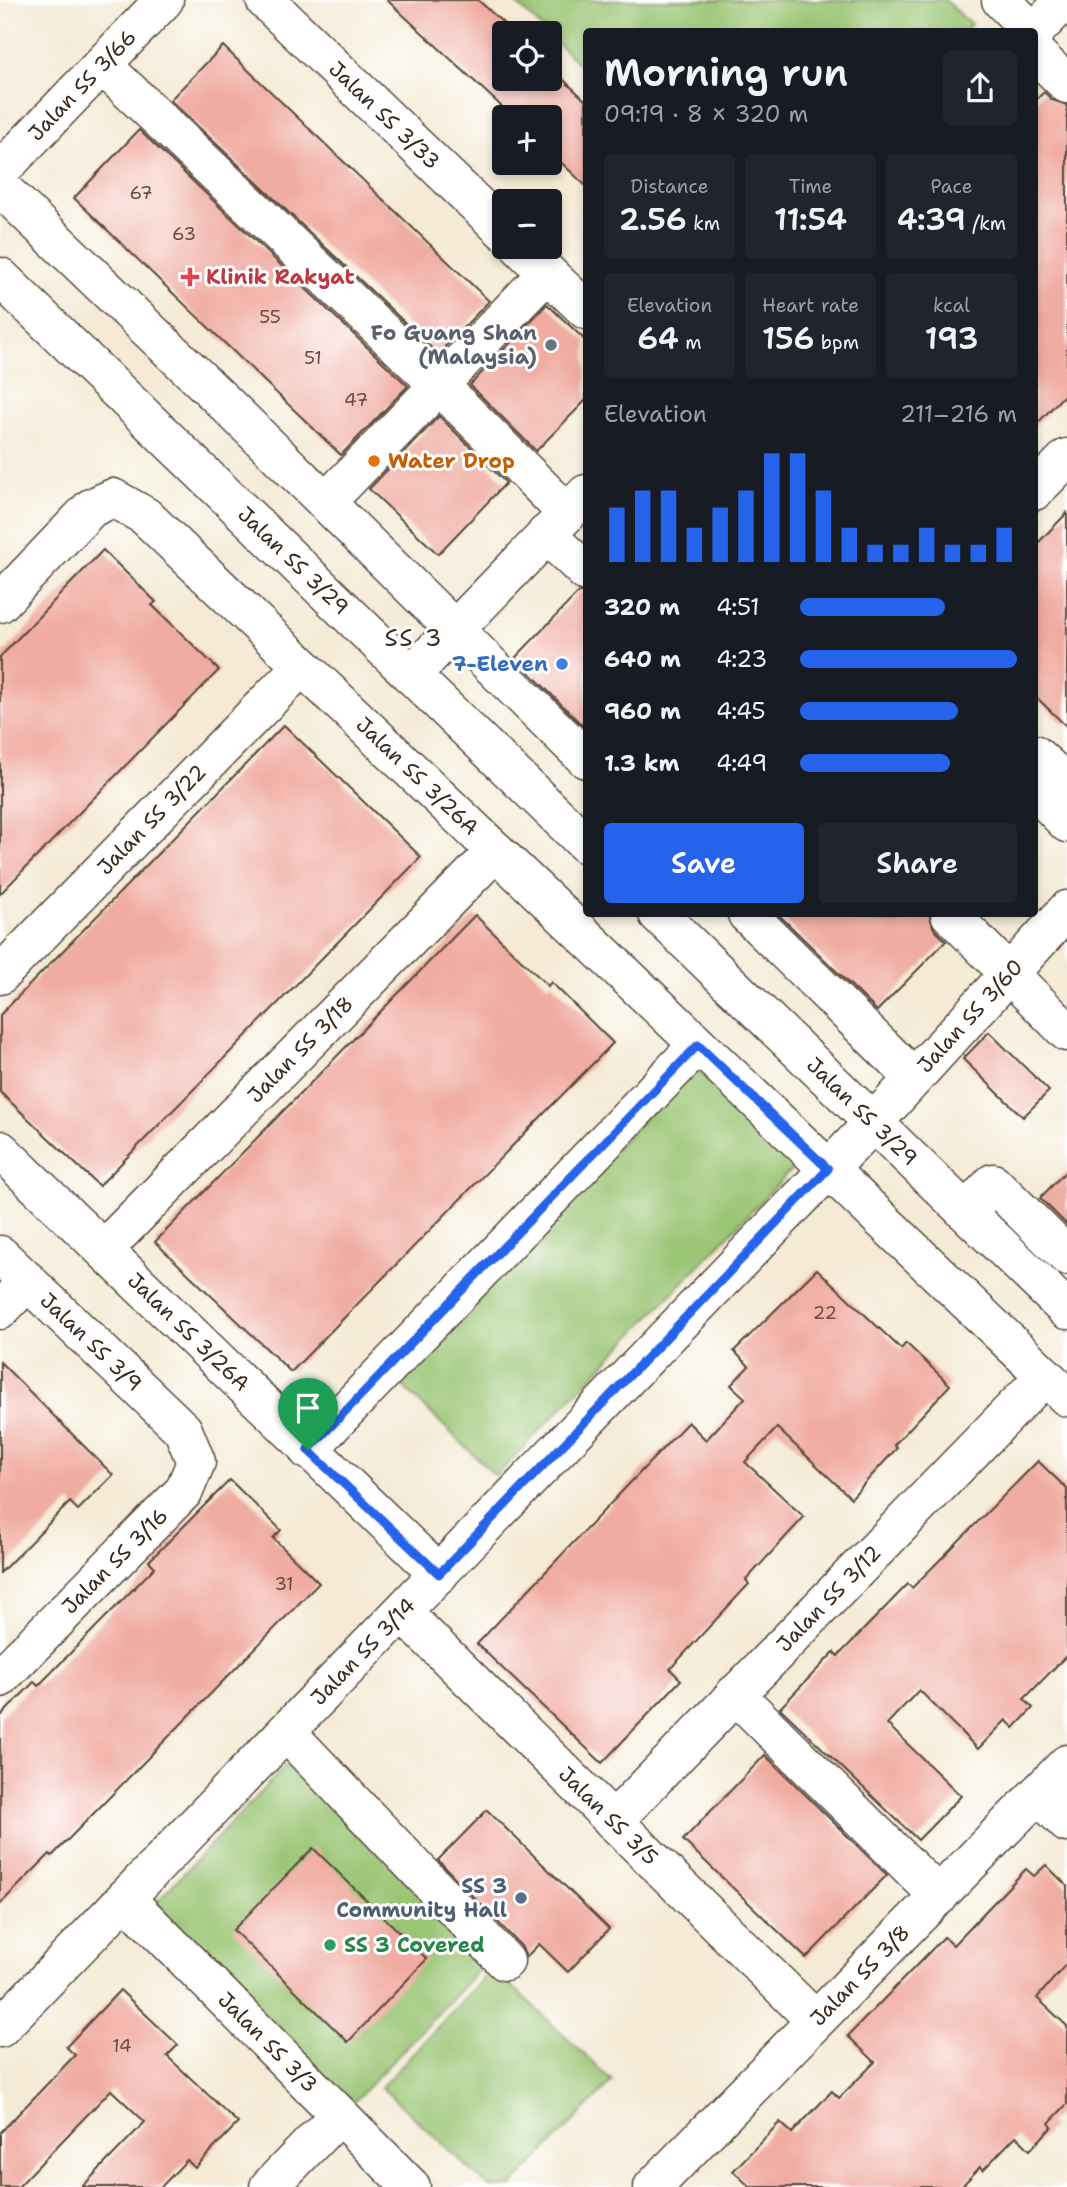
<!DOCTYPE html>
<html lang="en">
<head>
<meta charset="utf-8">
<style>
	:root { --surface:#171b24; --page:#20242c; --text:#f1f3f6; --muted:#9ea1a6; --accent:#2563eb }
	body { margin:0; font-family:"Shantell Sans",sans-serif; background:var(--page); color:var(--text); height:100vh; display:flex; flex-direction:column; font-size:26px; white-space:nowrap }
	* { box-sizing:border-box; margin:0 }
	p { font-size:23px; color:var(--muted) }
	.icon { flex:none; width:38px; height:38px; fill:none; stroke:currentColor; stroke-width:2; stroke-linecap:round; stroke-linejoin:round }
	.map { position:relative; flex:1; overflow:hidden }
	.sheet { position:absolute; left:583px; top:28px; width:455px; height:889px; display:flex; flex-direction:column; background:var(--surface); border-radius:7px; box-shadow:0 4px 10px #0003 }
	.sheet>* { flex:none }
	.tools { position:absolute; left:492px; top:21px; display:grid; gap:14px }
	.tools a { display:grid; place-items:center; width:70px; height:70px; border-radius:7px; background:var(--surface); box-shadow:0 4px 10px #0003; font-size:35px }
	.pin { position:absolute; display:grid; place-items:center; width:60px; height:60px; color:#fff; margin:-72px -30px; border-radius:50% 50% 50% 0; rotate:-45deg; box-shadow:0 0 7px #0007 }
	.pin .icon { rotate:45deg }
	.round { display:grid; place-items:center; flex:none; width:74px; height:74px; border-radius:7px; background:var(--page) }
	.headline { display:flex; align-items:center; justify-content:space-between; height:119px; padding:0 21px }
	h1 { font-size:38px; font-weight:600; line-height:52px }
	.stats { display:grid; grid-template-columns:repeat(3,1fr); gap:10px; height:119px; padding:7px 21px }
	.stats div { display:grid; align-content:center; border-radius:7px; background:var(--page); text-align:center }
	.stats b { font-size:30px; font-weight:600 }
	.stats small { font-size:19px; font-weight:400 }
	.stats p { font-size:19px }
	.chart { height:196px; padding:14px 21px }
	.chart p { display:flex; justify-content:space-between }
	.chart svg { width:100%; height:126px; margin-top:7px; stroke:var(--accent); stroke-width:6 }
	.button { display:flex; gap:14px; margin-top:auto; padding:14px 21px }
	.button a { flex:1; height:80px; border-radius:7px; background:var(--accent); color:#fff; font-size:28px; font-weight:600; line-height:80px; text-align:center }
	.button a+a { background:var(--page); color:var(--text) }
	ul { padding:0 21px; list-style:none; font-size:23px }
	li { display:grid; grid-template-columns:112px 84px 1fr; align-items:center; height:52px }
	li i { height:18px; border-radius:9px; background:var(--accent) }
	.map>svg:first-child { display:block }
	.green { fill:#9ac573; stroke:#6a7848; stroke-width:2 }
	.building { fill:#f0aca1 }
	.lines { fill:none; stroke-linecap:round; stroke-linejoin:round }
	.minor-casing { stroke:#574739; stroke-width:41 }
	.minor { stroke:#fff; stroke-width:38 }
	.route-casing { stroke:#fff; stroke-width:14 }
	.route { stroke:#2563eb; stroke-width:9 }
	.health-dot { fill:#e0444e; stroke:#fff; stroke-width:2.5 }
	.worship-dot { fill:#6b7280; stroke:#fff; stroke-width:2.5 }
	.food-dot { fill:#e8710a; stroke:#fff; stroke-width:2.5 }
	.shop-dot { fill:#3f7fe0; stroke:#fff; stroke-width:2.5 }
	.service-dot { fill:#5c6f8a; stroke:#fff; stroke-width:2.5 }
	.leisure-dot { fill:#2e9e5b; stroke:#fff; stroke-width:2.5 }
	.labels { text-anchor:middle; stroke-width:6; stroke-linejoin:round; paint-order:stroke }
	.number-label { font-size:18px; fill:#684a3f }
	.street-label { font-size:21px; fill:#3b2a1e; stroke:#fff }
	.health-label { font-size:21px; font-weight:bold; fill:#be3a42; stroke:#fff; text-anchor:start }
	.worship-label { font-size:21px; font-weight:bold; fill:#5b616d; stroke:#fff; text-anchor:end }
	.food-label { font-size:21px; font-weight:bold; fill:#c56008; stroke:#fff; text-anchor:start }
	.shop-label { font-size:21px; font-weight:bold; fill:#366cbe; stroke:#fff; text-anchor:end }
	.service-label { font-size:21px; font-weight:bold; fill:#4e5e75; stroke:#fff; text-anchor:end }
	.leisure-label { font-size:21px; font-weight:bold; fill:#27864d; stroke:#fff; text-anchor:start }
	.quarter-label { font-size:24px; letter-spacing:2px; fill:#3b2a1e; stroke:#fff }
</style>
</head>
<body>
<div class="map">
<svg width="1067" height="2187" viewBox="0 0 1067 2187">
	<rect width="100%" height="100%" fill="#fff"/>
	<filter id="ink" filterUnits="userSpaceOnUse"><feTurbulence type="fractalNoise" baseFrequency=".0143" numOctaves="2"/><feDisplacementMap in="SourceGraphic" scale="14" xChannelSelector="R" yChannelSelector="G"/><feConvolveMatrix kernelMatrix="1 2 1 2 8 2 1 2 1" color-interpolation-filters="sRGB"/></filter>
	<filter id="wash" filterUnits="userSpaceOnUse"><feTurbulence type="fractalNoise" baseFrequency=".00686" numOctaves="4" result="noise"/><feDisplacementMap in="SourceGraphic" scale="28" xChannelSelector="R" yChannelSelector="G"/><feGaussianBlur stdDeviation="1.57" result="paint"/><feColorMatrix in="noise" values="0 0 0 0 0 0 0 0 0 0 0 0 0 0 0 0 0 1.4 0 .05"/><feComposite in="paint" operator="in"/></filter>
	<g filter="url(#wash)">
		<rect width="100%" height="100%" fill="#f4ead5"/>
		<!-- green -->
		<g class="green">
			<path d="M 513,0 L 945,0 L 971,24 L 964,32 L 586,32 L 586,71 Z"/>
			<path d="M 694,1067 L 796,1165 L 496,1476 L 394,1378 Z"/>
			<path d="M 290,1761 L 493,1955 L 348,2108 L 145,1914 Z"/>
			<path d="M 493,1968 L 612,2081 L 511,2187 L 489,2187 L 381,2087 Z"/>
		</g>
		<g id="blocks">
			<!-- building -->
			<g class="building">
				<path d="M 387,0 L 478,0 L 514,33 L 504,33 L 504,79 L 550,79 L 550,67 L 569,85 L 586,101 L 586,186 L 550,152 L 550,117 L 513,117 Z"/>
				<path d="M 223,46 L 489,301 L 438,354 L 170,100 Z"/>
				<path d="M 1044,92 L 1052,100 L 1067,105 L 1067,392 L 1034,427 L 1034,102 Z"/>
				<path d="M 139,130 L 408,386 L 341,455 L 74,198 Z"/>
				<path d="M 547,304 L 586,341 L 586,400 L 536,451 L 470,385 Z"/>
				<path d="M 439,416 L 506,483 L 438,554 L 369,489 Z"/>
				<path d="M 1067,513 L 1067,727 L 1034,695 L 1034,547 Z"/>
				<path d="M 103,550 L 156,602 L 152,605 L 219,670 L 0,894 L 0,657 Z"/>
				<path d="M 579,592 L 586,593 L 586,729 L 515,658 Z"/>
				<path d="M 284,725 L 421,857 L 99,1186 L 0,1092 L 0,1015 Z"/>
				<path d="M 778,914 L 929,914 L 934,929 L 946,941 L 877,1011 Z"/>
				<path d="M 475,915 L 548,986 L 551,982 L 613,1043 L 291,1372 L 155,1242 Z"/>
				<path d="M 989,1032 L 1049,1091 L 1023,1117 L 963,1059 Z"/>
				<path d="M 1067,1170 L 1067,1225 L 1040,1198 Z"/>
				<path d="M 817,1269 L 901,1349 L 906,1343 L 950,1385 L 894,1445 L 897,1448 L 851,1498 L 777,1428 L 745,1462 L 804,1517 L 746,1580 L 749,1584 L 670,1669 L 681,1680 L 602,1763 L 477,1644 L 688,1422 L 706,1440 L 745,1398 L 731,1385 L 749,1366 L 734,1351 Z"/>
				<path d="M 0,1362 L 113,1475 L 78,1510 L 70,1502 L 0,1573 Z"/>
				<path d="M 1038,1461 L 1067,1489 L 1067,1655 L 1024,1699 L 1033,1708 L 1014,1728 L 1006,1720 L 978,1749 L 919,1690 L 887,1724 L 961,1796 L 918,1840 L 780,1708 L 834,1652 L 838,1656 L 908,1584 L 912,1588 Z"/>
				<path d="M 230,1480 L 281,1530 L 273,1538 L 319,1583 L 52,1856 L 50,1854 L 0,1904 L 0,1717 L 34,1682 L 38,1686 L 155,1567 L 149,1561 Z"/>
				<path d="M 765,1755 L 887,1875 L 806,1958 L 683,1840 Z"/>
				<path d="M 487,1810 L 609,1929 L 568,1972 L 539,1944 L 526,1957 L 521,1946 L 438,1860 Z"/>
				<path d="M 313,1848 L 427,1959 L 348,2042 L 233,1930 Z"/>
				<path d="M 1046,1865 L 1067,1886 L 1067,1963 L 1037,1998 L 1067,2026 L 1067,2104 L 1049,2123 L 1052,2127 L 1030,2150 L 1016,2136 L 983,2170 L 980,2167 L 961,2187 L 750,2187 L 733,2171 L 780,2122 L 792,2133 L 832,2091 L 839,2098 L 875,2062 L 848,2036 L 944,1937 L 953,1945 L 1026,1869 L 1034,1876 Z"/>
				<path d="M 120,1990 L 178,2045 L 167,2056 L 238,2123 L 195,2168 L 187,2160 L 161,2187 L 82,2187 L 145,2122 L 111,2090 L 18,2187 L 0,2187 L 0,2133 L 75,2055 L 66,2047 Z"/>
			</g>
		</g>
	</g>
	<g filter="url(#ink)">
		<use href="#blocks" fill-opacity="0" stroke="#574739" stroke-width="2"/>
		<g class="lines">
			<defs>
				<g id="minor">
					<path id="s1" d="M 265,0 L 504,231"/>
					<path d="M 1001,0 L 1033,32"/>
					<path d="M 1034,32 L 1065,0"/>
					<path d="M 1034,52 L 1067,84"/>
					<path d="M 102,65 L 439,385 L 567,513"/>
					<path id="s2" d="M 0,171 L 164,0"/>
					<path d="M 0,187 L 229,407 L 586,759"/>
					<path d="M 520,247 L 586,310"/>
					<path id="s3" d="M 0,277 L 586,844"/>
					<path d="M 1034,491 L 1067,458"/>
					<path d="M 326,502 L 547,273"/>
					<path d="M 546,534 L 586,572"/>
					<path id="s4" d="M 0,603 L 91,508 L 113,498 L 145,516 L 1067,1397"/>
					<path d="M 411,675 L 586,494"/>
					<path d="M 1034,754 L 1067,784"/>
					<path d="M 1034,789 L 1067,823"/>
					<path id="s5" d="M 658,914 L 1067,1310"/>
					<path d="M 747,914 L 914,1078"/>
					<path d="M 950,914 L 1067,1032"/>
					<path id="s6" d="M 0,975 L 302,666"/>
					<path id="s7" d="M 0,1150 L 439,1574"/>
					<path d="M 966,1212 L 993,1183 L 1067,1256"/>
					<path id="s8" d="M 104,1249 L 496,851"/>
					<path id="s9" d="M 0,1255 L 183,1430 L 196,1462 L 184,1491 L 0,1678"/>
					<path d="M 0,1310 L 28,1281"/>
					<path d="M 308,1450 L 698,1045"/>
					<path id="s10" d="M 402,1612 L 815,2020"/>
					<path d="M 735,1694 L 939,1896"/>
					<path d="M 286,1732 L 505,1961"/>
					<path d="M 1038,1794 L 1067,1823"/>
					<path id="s11" d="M 613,1821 L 1045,1376"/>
					<path id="s12" d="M 125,1898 L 411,2187"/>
					<path id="s13" d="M 0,2028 L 874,1122 L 1067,910"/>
					<path d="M 269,2187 L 339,2115"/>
					<path id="s14" d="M 653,2187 L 1067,1764"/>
				</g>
			</defs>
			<!-- minor casing -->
			<use href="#minor" class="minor-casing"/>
			<!-- minor -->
			<use href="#minor" class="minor"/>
		</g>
	</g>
	<g class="lines" filter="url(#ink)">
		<defs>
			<path id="route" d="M 698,1045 L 828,1169 L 439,1574 L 308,1450 Z"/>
		</defs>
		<!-- route casing -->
		<use href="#route" class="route-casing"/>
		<!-- route -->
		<use href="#route" class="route"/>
	</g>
	<!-- markers -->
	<path class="health-dot" d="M186.5 266.5h7v7h7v7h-7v7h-7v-7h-7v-7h7z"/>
	<circle class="worship-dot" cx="551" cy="345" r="7"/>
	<circle class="food-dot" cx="374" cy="461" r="7"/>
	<circle class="shop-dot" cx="562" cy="664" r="7"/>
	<circle class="service-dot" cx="521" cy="1898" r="7"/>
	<circle class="leisure-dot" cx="330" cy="1945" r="7"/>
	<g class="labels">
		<!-- number labels -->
		<g class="number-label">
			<text x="141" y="199">67</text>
			<text x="184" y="240">63</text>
			<text x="270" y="323">55</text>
			<text x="313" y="364">51</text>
			<text x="356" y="406">47</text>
			<text x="825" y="1319">22</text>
			<text x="284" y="1590">31</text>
			<text x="122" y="2052">14</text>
		</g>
		<!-- street labels -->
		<g class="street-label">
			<text dy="7" stroke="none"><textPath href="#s2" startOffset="119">Jalan SS 3/66</textPath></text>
			<text dy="7" stroke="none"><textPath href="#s1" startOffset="166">Jalan SS 3/33</textPath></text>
			<text dy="7" stroke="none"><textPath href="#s3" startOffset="408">Jalan SS 3/29</textPath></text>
			<text dy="7" stroke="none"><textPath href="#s4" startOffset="569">Jalan SS 3/26A</textPath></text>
			<text dy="7" stroke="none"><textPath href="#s6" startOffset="217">Jalan SS 3/22</textPath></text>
			<text dy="7" stroke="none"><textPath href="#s13" startOffset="1402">Jalan SS 3/60</textPath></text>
			<text dy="7" stroke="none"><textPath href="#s8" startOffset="280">Jalan SS 3/18</textPath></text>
			<text dy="7" stroke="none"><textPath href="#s5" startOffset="284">Jalan SS 3/29</textPath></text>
			<text dy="7" stroke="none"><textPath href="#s7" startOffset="262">Jalan SS 3/26A</textPath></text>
			<text dy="7" stroke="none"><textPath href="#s9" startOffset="126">Jalan SS 3/9</textPath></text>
			<text transform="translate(115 1561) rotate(-45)" y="7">Jalan SS 3/16</text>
			<text dy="7" stroke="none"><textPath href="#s11" startOffset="310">Jalan SS 3/12</textPath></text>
			<text dy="7" stroke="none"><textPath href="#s13" startOffset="523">Jalan SS 3/14</textPath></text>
			<text dy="7" stroke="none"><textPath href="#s10" startOffset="290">Jalan SS 3/5</textPath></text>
			<text dy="7" stroke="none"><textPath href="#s14" startOffset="296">Jalan SS 3/8</textPath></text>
			<text dy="7" stroke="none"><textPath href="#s12" startOffset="203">Jalan SS 3/3</textPath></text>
		</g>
		<!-- health labels -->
		<g class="health-label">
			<text x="206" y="284">Klinik Rakyat</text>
		</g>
		<!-- worship labels -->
		<g class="worship-label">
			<text x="537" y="340">Fo Guang Shan<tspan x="537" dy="24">(Malaysia)</tspan></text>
		</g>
		<!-- food labels -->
		<g class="food-label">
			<text x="388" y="468">Water Drop</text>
		</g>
		<!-- shop labels -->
		<g class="shop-label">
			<text x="548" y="671">7-Eleven</text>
		</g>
		<!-- service labels -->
		<g class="service-label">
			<text x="507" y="1893">SS 3<tspan x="507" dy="24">Community Hall</tspan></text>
		</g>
		<!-- leisure labels -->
		<g class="leisure-label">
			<text x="344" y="1952">SS 3 Covered</text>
		</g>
		<!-- quarter labels -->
		<g class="quarter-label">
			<text x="414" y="646">SS 3</text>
		</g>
	</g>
</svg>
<div class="tools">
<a><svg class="icon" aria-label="locate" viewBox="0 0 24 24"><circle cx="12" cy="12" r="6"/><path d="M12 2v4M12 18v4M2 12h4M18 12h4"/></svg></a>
<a>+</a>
<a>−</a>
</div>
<div class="pin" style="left:308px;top:1450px;background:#1e9e55"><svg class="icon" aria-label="arrive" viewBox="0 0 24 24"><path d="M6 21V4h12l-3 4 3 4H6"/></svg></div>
<section class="sheet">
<div class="headline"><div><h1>Morning run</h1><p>09:19 · 8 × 320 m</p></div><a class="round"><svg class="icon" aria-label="share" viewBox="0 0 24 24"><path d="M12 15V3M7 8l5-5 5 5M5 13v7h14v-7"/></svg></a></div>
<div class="stats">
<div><p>Distance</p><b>2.56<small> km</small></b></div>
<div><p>Time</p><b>11:54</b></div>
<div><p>Pace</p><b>4:39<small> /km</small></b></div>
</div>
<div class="stats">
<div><p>Elevation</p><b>64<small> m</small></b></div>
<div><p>Heart rate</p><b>156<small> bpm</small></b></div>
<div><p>kcal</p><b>193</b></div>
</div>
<div class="chart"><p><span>Elevation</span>211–216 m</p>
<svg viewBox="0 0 160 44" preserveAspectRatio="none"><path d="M5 44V25M15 44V19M25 44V19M35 44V32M45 44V25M55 44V19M65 44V6M75 44V6M85 44V19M95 44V32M105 44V38M115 44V38M125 44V32M135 44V38M145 44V38M155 44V32"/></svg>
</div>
<ul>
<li><b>320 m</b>4:51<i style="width:67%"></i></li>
<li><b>640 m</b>4:23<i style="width:100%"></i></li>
<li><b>960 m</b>4:45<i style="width:73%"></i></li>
<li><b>1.3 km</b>4:49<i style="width:69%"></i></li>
</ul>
<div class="button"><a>Save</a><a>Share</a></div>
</section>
</div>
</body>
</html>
